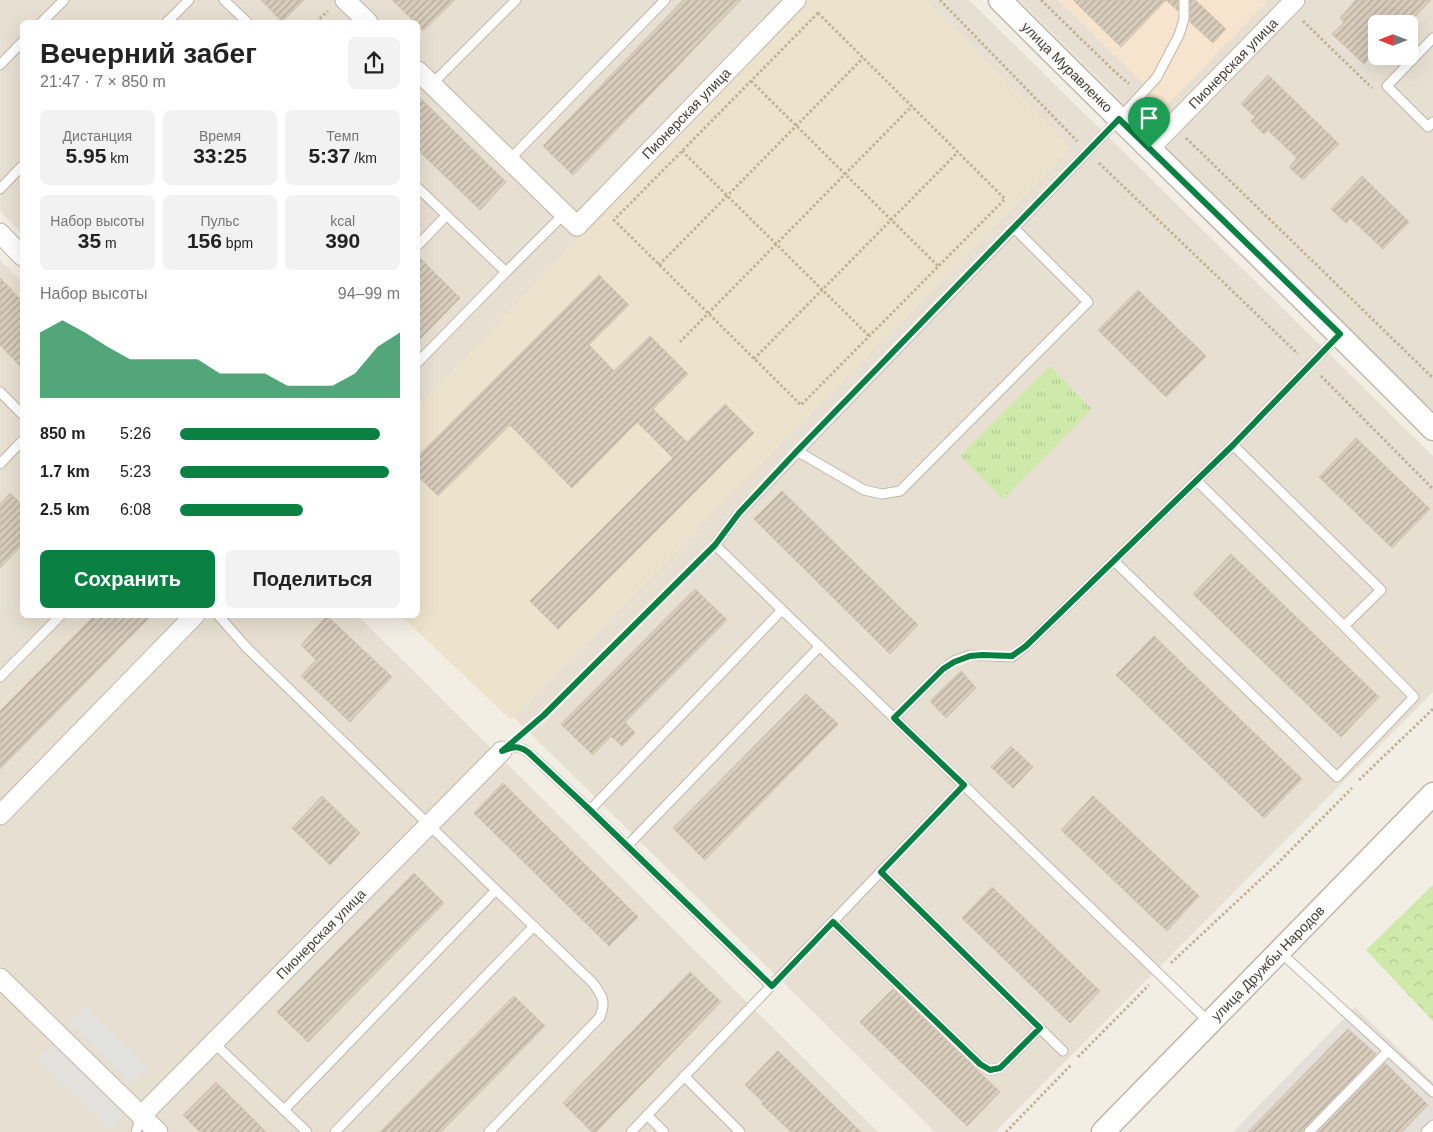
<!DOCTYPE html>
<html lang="ru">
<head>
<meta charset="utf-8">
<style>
	:root { --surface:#fff; --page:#f2f2f2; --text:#222; --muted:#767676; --accent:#0b8043 }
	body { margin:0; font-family:Arial,sans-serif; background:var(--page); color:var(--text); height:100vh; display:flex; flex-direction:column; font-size:19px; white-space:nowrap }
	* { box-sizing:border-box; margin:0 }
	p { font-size:16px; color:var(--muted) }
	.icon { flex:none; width:28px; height:28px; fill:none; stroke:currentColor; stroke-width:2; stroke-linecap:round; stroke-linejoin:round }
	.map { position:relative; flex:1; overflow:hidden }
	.details { position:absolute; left:20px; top:20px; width:400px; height:598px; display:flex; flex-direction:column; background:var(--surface); border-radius:8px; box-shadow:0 5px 20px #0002 }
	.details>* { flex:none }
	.needle { width:32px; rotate:270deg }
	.buttons { position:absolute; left:1368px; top:15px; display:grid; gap:10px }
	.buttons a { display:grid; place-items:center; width:50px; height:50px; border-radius:8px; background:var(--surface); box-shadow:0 5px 20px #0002; font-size:25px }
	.pin { position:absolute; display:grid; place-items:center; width:42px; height:42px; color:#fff; margin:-51px -21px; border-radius:50% 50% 50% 0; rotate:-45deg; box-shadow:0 0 5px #0007 }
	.pin .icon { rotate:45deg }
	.round { display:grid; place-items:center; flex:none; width:52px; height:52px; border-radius:8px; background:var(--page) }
	.headline { display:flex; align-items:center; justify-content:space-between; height:85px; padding:0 20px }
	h1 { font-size:28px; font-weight:600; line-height:38px }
	.figures { display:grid; grid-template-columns:repeat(3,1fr); gap:8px; height:85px; padding:5px 20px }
	.figures div { display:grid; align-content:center; border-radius:8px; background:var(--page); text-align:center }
	.figures b { font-size:21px; font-weight:600 }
	.figures small { font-size:14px; font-weight:400 }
	.figures p { font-size:14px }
	.chart { height:140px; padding:10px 20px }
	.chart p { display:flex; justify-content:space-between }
	.chart svg { width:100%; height:90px; margin-top:5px; fill:var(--accent); opacity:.7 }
	.cta { display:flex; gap:10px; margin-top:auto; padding:10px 20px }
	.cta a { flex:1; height:58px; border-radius:8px; background:var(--accent); color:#fff; font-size:20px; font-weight:600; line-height:58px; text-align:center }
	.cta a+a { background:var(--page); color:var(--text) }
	ul { padding:0 20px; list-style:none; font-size:16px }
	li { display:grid; grid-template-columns:80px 60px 1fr; align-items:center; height:38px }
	li i { height:12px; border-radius:6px; background:var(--accent) }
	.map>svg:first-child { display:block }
	.residential { fill:#e7e0d2; fill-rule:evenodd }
	.commercial { fill:#f6e4ce }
	.industrial { fill:#e5dfd9 }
	.education { fill:#ede3cd }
	.grass { fill:url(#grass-tufts) }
	.forest { fill:url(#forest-crowns) }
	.parking { fill:#e3e1dd }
	.building { fill:url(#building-hatch); stroke:#d0c1ac }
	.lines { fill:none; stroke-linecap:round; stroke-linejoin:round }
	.service-casing { stroke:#bfb6a7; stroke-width:11 }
	.minor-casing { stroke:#bfb6a7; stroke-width:21 }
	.tertiary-casing { stroke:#bfb6a7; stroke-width:25 }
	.path { stroke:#c1b197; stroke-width:3; stroke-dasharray:2.5 2.5; stroke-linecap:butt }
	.service { stroke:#fff; stroke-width:9 }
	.minor { stroke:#fff; stroke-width:19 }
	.tertiary { stroke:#fff; stroke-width:22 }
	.route-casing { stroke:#fff; stroke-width:10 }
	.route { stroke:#0b8043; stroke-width:6 }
	.labels { text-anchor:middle; stroke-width:4; stroke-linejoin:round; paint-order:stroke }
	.street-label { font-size:14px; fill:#453e34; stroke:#fff }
</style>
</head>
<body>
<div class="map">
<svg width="1433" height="1132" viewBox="0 0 1433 1132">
	<defs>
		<pattern id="grass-tufts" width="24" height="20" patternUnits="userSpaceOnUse" patternTransform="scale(1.25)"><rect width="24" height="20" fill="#cfe9ab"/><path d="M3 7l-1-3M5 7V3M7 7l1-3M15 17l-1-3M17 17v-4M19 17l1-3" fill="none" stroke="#b3c994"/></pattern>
		<pattern id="forest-crowns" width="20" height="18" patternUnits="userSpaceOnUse" patternTransform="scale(1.25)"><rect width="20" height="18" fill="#cfe9ab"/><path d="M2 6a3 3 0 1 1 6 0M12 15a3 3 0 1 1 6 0" fill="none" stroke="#b3c994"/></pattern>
		<pattern id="building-hatch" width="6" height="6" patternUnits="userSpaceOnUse" patternTransform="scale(1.25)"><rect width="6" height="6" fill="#d8ccbc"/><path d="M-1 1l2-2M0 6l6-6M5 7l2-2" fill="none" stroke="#b1a79a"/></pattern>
	</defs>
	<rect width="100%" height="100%" fill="#f3eee4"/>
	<!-- residential -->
	<g class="residential">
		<path d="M 0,0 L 969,0 L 1433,456 L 1433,692 L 995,1132 L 935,1132 L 410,615 L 418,615 L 418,22 L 22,22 L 22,234 L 0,211 Z"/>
		<path d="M 1019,0 L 1433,0 L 1433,411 ZM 1376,24 L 1409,24 L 1409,56 L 1376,56 Z"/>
		<path d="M 0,260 L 22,282 L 22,615 L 357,615 L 878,1132 L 0,1132 Z"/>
	</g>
	<!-- commercial -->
	<path class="commercial" d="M 1058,0 L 1265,0 L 1267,2 L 1166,106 Z"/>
	<!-- industrial -->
	<path class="industrial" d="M 1355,1007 L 1433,1082 L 1433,1132 L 1233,1132 Z"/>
	<!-- education -->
	<path class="education" d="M 811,0 L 926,0 L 1071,148 L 511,720 L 400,615 L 418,615 L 418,407 L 601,215 Z"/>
	<!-- grass -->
	<path class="grass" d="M 1050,366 L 1092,409 L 1003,499 L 960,456 Z"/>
	<!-- forest -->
	<path class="forest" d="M 1433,885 L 1433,1021 L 1366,950 Z"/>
	<!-- parking -->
	<g class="parking">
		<path d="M 85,1006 L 147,1067 L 131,1083 L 69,1023 Z"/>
		<path d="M 53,1042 L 125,1113 L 110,1129 L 37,1059 Z"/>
	</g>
	<!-- building -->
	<g class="building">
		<path d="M 261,0 L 304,0 L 282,22 Z"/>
		<path d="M 392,0 L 455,0 L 423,31 L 418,25 L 418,22 L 415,22 Z"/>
		<path d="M 683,0 L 741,0 L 573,175 L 543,146 Z"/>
		<path d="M 1073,0 L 1178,0 L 1178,11 L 1166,0 L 1121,47 Z"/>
		<path d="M 1190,0 L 1195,0 L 1226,29 L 1213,43 L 1190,22 Z"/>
		<path d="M 1356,0 L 1431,0 L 1408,24 L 1376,24 L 1376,51 L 1364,64 L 1332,34 L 1344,22 L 1340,18 Z"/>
		<path d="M 1268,75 L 1339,144 L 1303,180 L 1289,167 L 1297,158 L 1268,130 L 1264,134 L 1251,121 L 1255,117 L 1241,104 Z"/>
		<path d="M 418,96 L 506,182 L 480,210 L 418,150 Z"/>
		<path d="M 1362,176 L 1409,222 L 1383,249 L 1350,218 L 1346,223 L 1331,209 Z"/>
		<path d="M 418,256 L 460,298 L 418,341 Z"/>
		<path d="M 599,275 L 629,305 L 589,345 L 614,371 L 650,336 L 688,374 L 653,409 L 687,442 L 725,404 L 754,433 L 558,629 L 530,601 L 673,458 L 637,422 L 572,488 L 510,425 L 438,496 L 418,476 L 418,456 Z"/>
		<path d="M 0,278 L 22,301 L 22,368 L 0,345 Z"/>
		<path d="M 1138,290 L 1206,356 L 1166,397 L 1098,330 Z"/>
		<path d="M 1356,438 L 1430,509 L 1392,548 L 1319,477 Z"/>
		<path d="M 782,491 L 918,625 L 890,654 L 754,519 Z"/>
		<path d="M 10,493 L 22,505 L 22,545 L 0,568 L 0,504 Z"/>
		<path d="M 1231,554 L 1379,697 L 1341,737 L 1193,594 Z"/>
		<path d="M 695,589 L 727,620 L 625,722 L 635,733 L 622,746 L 611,736 L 593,755 L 561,724 Z"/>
		<path d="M 95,615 L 152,615 L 0,769 L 0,711 Z"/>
		<path d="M 327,616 L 392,677 L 350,722 L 301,676 L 316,660 L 301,645 Z"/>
		<path d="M 1154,636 L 1302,779 L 1264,818 L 1116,675 Z"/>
		<path d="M 961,671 L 976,688 L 946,718 L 930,701 Z"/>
		<path d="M 806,694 L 838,724 L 705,860 L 673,828 Z"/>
		<path d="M 1011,746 L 1033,767 L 1013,788 L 991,767 Z"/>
		<path d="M 503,783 L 638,917 L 609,946 L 474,813 Z"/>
		<path d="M 322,796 L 360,833 L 330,865 L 292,828 Z"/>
		<path d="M 1093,796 L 1199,896 L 1167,931 L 1061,830 Z"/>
		<path d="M 414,873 L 444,903 L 308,1042 L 277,1012 Z"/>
		<path d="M 992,887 L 1100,991 L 1070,1023 L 962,918 Z"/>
		<path d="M 690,972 L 721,1002 L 596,1132 L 592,1132 L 563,1103 Z"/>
		<path d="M 893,989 L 1000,1092 L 967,1126 L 860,1022 Z"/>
		<path d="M 514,996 L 545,1026 L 441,1132 L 380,1132 Z"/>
		<path d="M 1348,1029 L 1376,1054 L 1305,1128 L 1303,1132 L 1248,1132 Z"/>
		<path d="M 778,1051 L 861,1132 L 791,1132 L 762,1104 L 763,1102 L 745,1085 Z"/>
		<path d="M 1385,1063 L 1428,1105 L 1402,1132 L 1318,1132 Z"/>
		<path d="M 216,1082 L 266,1132 L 200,1132 L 183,1115 Z"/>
	</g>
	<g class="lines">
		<defs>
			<g id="service">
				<path d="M 224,0 L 247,22"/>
				<path d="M 42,22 L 64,0"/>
				<path d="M 167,22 L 189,0"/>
				<path d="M 1433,38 L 1387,86 L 1428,127 L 1433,122"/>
				<path d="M 0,65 L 22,42"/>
				<path d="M 432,84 L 516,0"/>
				<path d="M 509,160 L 665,0"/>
				<path d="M 418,188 L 506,272 L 564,214"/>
				<path d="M 0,189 L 22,166"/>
				<path d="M 1014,228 L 739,513 L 715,545 L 1210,1023"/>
				<path d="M 418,245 L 446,216"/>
				<path d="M 418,362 L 506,272"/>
				<path d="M 0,392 L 22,414"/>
				<path d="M 1233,445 L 1381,590 L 1344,626"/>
				<path d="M 797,451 L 864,490 L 882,494 L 900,491 L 1088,302 L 1014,228 L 1119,119 L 1157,77 L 1179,35 L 1184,19 L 1184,0"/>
				<path d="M 0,464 L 22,441"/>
				<path d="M 1114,561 L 1337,777 L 1414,697 L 1344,626 L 1196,480"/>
				<path d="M 218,615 L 247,648 L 496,890 L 284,1110"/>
				<path d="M 0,677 L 61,615"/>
				<path d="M 894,718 L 943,669 L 954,661 L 970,655 L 1012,657 L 1026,646 L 1233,445 L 1339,335"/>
				<path d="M 502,751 C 513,747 517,745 528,752 L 590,810 L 771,986"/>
				<path d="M 590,810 L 782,610"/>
				<path d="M 627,846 L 820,646"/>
				<path d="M 881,872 L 1063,1051"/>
				<path d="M 833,922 L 980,1064 L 990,1070 L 1000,1068 L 1040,1028"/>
				<path d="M 1280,952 L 1433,1092"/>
				<path d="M 214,1043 L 307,1132"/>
				<path d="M 684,1076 L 740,1132"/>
				<path d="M 647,1115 L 664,1132"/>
				<path d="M 136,1132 L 141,1116"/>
				<path d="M 335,1132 L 534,926"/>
				<path d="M 489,1132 L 600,1017 C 606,1001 603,997 593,983 L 496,890"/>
				<path d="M 631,1132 L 964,785"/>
				<path d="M 1309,1132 L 1388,1051"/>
				<path d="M 1426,1132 L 1433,1125"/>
			</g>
			<g id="minor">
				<path d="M 345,0 L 368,22"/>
				<path id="s1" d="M 418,71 L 577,226 L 796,0"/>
				<path id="s2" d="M 1149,149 L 1295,0"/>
				<path d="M 0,233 L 22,256"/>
				<path d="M 0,815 L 195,615"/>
				<path d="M 0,978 L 158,1132"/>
				<path id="s3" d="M 141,1116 L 502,751"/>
			</g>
			<g id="tertiary">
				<path id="s4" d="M 1000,0 C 1143,144 1290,284 1433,429"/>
				<path id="s5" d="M 1103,1132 L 1433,794"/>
			</g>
		</defs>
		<!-- service casing -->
		<use href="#service" class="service-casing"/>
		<!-- minor casing -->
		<use href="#minor" class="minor-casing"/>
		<!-- tertiary casing -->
		<use href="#tertiary" class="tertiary-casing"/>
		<!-- path -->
		<g class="path">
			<path d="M 940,0 L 1077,141"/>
			<path d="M 1041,0 L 1112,69 L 1129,84"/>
			<path d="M 818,13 L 1005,199 L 801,405 L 614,220 Z"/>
			<path d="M 1303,21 L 1372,88"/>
			<path d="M 316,22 L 328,11"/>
			<path d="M 751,81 L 938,266"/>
			<path d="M 1186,138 L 1433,378"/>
			<path d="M 682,151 L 869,336"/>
			<path d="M 1099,163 L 1298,354"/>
			<path d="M 659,265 L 863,58"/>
			<path d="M 680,342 L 912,106"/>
			<path d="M 754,359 L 958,152"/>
			<path d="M 1321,376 L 1433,489"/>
			<path d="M 523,733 L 544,715 L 704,555"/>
			<path d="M 1359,780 L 1433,709"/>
			<path d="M 1171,963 L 1276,865 L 1352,788"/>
			<path d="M 1078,1057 L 1149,985"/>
			<path d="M 1006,1132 L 1071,1065"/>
		</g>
		<!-- service -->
		<use href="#service" class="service"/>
		<!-- minor -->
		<use href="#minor" class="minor"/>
		<!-- tertiary -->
		<use href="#tertiary" class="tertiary"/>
	</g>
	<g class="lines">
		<defs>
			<path id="route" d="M 1119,119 L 1340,334 L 1233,445 L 1026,646 L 1012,656 L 982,655 L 970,656 L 954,662 L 943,669 L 894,718 L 964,785 L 881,872 L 1040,1028 L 1000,1068 L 990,1070 L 980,1064 L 833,922 L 772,986 L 590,810 L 528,752 C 517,745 513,747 502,751 L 544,715 L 715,545 L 739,513 L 797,451 Z"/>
		</defs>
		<!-- route casing -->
		<use href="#route" class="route-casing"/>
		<!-- route -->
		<use href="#route" class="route"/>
	</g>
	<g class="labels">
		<!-- street labels -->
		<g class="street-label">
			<text dy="5" stroke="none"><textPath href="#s2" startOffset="120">Пионерская улица</textPath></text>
			<text dy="5" stroke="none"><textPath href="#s4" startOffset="95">улица Муравленко</textPath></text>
			<text dy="5" stroke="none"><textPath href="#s1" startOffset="379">Пионерская улица</textPath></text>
			<text dy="5" stroke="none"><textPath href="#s3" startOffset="256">Пионерская улица</textPath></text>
			<text dy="5" stroke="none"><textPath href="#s5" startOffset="236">улица Дружбы Народов</textPath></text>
		</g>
	</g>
</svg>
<div class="buttons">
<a><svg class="needle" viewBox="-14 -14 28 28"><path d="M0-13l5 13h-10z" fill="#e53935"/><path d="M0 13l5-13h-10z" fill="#767676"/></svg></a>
</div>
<div class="pin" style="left:1149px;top:148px;background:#1e9e55"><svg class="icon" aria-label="arrive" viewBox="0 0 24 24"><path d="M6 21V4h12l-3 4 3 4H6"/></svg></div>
<section class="details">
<div class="headline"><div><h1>Вечерний забег</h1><p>21:47 · 7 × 850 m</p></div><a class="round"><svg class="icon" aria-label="share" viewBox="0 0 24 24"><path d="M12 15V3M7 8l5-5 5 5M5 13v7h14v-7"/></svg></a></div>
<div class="figures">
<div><p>Дистанция</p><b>5.95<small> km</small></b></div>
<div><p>Время</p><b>33:25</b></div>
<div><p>Темп</p><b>5:37<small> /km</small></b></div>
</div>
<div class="figures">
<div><p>Набор высоты</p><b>35<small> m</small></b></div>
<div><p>Пульс</p><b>156<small> bpm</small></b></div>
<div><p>kcal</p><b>390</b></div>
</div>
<div class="chart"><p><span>Набор высоты</span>94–99 m</p>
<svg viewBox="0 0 160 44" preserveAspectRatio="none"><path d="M0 44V12L10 6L20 12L30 19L40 25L50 25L60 25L70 25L80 32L90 32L100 32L110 38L120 38L130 38L140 32L150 19L160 12V44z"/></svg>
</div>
<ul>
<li><b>850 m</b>5:26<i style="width:91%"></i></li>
<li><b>1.7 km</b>5:23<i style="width:95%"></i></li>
<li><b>2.5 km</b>6:08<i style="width:56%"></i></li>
</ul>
<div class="cta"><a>Сохранить</a><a>Поделиться</a></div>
</section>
</div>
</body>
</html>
